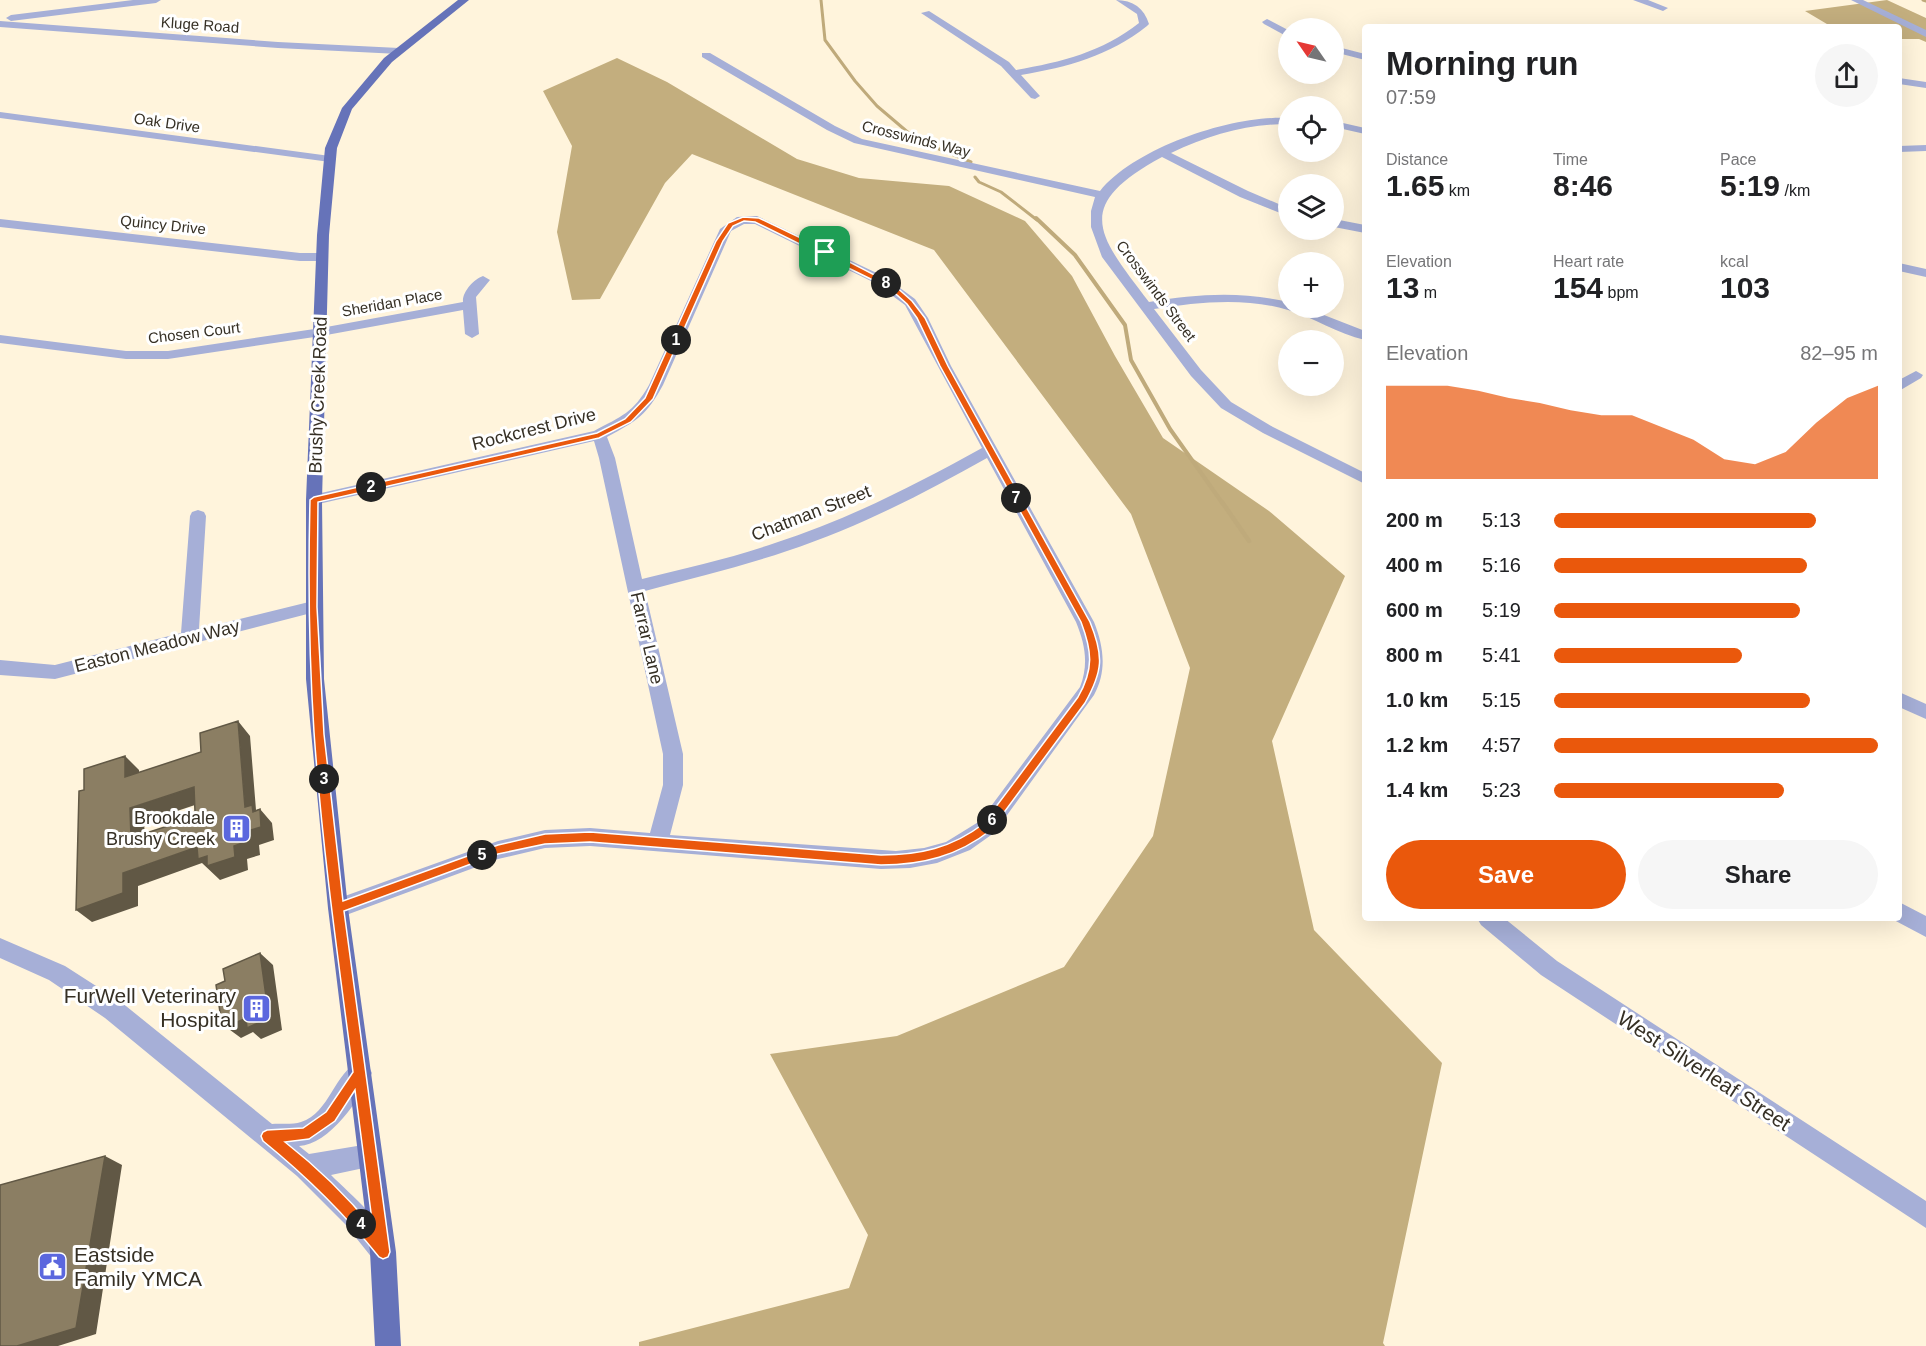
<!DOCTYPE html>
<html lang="en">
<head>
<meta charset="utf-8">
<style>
	:root { --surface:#fff; --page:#f6f6f6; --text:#202124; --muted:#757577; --accent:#ea580c }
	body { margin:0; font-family:Arial,sans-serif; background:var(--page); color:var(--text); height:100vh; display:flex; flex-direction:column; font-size:22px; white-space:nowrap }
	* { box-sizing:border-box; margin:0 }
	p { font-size:20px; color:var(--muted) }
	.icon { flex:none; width:33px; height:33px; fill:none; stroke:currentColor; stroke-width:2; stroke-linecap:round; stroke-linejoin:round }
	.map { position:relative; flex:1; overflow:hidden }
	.details { position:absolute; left:1362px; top:24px; width:540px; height:897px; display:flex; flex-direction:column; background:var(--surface); border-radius:6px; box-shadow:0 6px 24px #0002 }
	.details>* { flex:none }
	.needle { width:39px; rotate:304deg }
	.buttons { position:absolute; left:1278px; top:18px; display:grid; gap:12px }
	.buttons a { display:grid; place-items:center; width:66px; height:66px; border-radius:50%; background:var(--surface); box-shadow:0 6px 24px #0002; font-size:30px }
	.pin { position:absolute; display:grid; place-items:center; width:51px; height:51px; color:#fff; margin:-26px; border-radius:12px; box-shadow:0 3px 9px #0006 }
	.km { position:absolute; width:30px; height:30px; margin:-15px; border-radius:50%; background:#222; color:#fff; font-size:16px; line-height:30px; text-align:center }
	.round { display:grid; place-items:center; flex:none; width:63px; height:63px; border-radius:32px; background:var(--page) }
	.summary { display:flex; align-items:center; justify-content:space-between; height:102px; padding:0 24px }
	h1 { font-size:33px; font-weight:800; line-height:45px }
	.metrics { display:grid; grid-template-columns:repeat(3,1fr); gap:9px; height:102px; padding:6px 24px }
	.metrics div { display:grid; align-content:center }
	.metrics b { font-size:30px; font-weight:800 }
	.metrics small { font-size:16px; font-weight:400 }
	.metrics p { font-size:16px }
	.chart { height:168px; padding:12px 24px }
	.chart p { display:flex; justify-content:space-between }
	.chart svg { width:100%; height:108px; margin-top:6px; fill:var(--accent); opacity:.7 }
	.primary-button { display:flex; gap:12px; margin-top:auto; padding:12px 24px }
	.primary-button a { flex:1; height:69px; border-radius:36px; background:var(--accent); color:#fff; font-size:24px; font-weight:800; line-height:69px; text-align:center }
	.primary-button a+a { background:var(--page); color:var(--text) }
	ul { padding:0 24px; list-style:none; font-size:20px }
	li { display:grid; grid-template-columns:96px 72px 1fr; align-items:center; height:45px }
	li i { height:15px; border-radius:8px; background:var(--accent) }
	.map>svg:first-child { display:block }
	.forest { fill:#c3ae7e }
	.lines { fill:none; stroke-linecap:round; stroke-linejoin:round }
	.stream-far2 { stroke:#bfaa7b; stroke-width:3 }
	.stream-far1 { stroke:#bfaa7b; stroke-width:4 }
	.stream { stroke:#bfaa7b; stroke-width:4.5 }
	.minor { fill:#a6afd7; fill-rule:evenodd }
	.major { fill:#6673b9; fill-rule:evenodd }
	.shaded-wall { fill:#615845 }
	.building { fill:#8b7e63; stroke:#615845; stroke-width:1.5; fill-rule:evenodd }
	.route { fill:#ea580c; stroke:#fff; stroke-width:1.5; fill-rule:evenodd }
	.labels { text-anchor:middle; stroke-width:6; stroke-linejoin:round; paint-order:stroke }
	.far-street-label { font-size:15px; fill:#363025; stroke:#fff }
	.street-label { font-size:18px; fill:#363025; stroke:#fff }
	.poi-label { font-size:18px; fill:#363025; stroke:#fff; text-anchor:end }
	.near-poi-label { font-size:21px; fill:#363025; stroke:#fff; text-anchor:end }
	.near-street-label { font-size:21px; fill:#363025; stroke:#fff }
</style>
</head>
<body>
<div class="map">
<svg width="1926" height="1346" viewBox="0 0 1926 1346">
	<rect width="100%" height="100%" fill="#fff4dc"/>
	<!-- forest -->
	<g class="forest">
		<path d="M 1887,0 L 1926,18 L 1926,42 L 1919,39 L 1899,39 L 1899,27 L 1832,27 L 1805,11 Z"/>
		<path d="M 617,58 L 667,82 L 797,159 L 859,178 L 949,186 L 1025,221 L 1072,276 L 1115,356 L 1163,438 L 1269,511 L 1345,576 L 1272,741 L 1314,930 L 1442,1063 L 1383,1343 L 1385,1346 L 639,1346 L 639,1342 L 849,1288 L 868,1235 L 770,1054 L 897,1036 L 1064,967 L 1153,836 L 1190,668 L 1131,514 L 934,250 L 692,154 L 665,183 L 600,299 L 572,300 L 557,232 L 572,146 L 543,91 Z"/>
	</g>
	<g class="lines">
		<!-- stream-far2 -->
		<g class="stream-far2">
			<path d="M 821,0 L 825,40 L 855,81 L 877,106 L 917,140 L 971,162"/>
			<path d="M 1923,0 L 1926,1"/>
			<path d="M 975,177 L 979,182 L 1001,192 L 1037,220"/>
		</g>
		<!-- stream-far1 -->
		<path class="stream-far1" d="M 1036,218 L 1075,255 L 1125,325 L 1131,360 L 1170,429 L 1223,504"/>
		<!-- stream -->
		<path class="stream" d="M 1222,502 L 1249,541"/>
		<!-- minor -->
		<g class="minor">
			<path d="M 133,0 L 161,0 L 156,3 L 11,21 L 6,18 L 11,15 Z"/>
			<path d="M 1116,0 C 1133,0 1144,8 1149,24 L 1147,26 C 1109,56 1068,67 1021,75 L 1040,96 L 1035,99 L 1031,98 L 1001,66 L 921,13 L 929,11 L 1009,62 L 1016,70 C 1062,62 1102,52 1139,23 L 1137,14 Z"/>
			<path d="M 1633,0 L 1648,0 L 1668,8 L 1663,11 Z"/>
			<path d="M 1851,0 L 1863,0 L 1926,30 L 1926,37 Z"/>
			<path d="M 1267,19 L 1288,30 L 1288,37 L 1264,24 L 1262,22 Z"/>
			<path d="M 0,21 L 278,42 L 399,48 L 404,51 L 399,54 L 278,48 L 0,27 Z"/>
			<path d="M 1334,46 L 1365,54 L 1365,60 L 1334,52 Z"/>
			<path d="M 702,53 L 710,53 L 835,126 L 862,139 L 1100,191 C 1136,147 1232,115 1288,118 L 1288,124 C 1246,124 1209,135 1171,153 L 1248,191 L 1288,208 L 1288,216 L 1240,197 L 1162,157 C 1072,206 1097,234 1149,302 C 1196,294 1241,291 1288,302 L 1288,308 L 1306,308 L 1365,331 L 1365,340 C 1338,334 1313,317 1288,310 C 1245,297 1198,302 1154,309 L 1201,370 L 1231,402 L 1273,427 L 1365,473 L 1365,484 L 1263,433 L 1221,408 L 1191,376 L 1102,257 L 1091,227 L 1091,211 L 1095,197 L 854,143 L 827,130 L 702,57 Z"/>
			<path d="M 1899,78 L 1926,82 L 1926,88 L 1899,84 Z"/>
			<path d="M 0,112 L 330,156 L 336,159 L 330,162 L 0,118 Z"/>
			<path d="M 1334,121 L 1365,128 L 1365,134 L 1334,127 Z"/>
			<path d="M 1926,145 L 1926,151 L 1899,152 L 1899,146 Z"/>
			<path d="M 757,216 L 885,277 L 915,299 L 928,318 L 951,366 L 1094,622 C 1104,647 1107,671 1094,695 L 994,833 L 970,850 L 937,863 L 910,868 L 881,869 L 590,846 L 545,848 L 498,859 L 338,918 L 331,915 L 328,908 L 331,901 L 498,841 L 545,830 L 590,828 L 650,833 L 663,785 L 663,754 L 599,458 L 594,441 L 314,505 L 308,504 L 306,500 L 308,496 L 594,431 C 622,416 633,413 649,385 L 720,229 L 737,217 ZM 744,224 L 755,224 L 875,283 L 905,305 L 982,448 C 915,485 847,520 775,543 C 731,558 687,568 642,579 L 615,458 L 607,437 C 638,420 646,416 663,385 L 731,231 ZM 987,458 L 1076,622 C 1085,644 1089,664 1080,687 L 980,821 L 946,842 L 924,848 L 896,851 L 670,835 L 683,785 L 683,754 L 645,591 C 693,578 740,567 787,551 C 857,528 923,494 987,458 Z"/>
			<path d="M 0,219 L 300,253 L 322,253 L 328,257 L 322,261 L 300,261 L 0,227 Z"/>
			<path d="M 1334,219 L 1365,225 L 1365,233 L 1334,227 Z"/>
			<path d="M 1899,263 L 1926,269 L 1926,277 L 1899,271 Z"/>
			<path d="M 483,276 L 490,280 L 476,297 L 479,334 L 472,338 L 465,334 L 463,310 L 321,336 L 168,359 L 126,359 L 0,343 L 0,335 L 126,351 L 168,351 L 321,328 L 463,302 C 462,292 474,279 483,276 Z"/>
			<path d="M 1916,371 L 1923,375 L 1921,378 L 1899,391 L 1899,380 Z"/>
			<path d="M 198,510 L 204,512 L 206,516 L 199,629 L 313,601 L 319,603 L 322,607 L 319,611 L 55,679 L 0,675 L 0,660 L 55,665 L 181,633 L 190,516 L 192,512 Z"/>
			<path d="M 1899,692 L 1926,704 L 1926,719 L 1899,707 Z"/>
			<path d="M 1899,902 L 1926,916 L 1926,937 L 1892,919 L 1899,918 Z"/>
			<path d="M 1477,918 L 1504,918 L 1557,961 L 1926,1201 L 1926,1228 L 1541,975 L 1481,925 Z"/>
			<path d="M 0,938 L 65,966 L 121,1002 L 272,1124 C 280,1123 292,1125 301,1122 C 330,1113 334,1072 360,1061 L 368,1065 L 372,1073 C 361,1098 329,1145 299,1146 L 309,1154 L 369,1144 L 378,1147 L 381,1156 L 378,1165 L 331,1175 C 353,1197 383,1221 395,1250 L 391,1259 L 382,1263 L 373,1259 L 345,1224 L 297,1176 L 105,1018 L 49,980 L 0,958 Z"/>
		</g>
		<!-- major -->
		<path class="major" d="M 458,0 L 469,0 L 392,62 L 352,109 L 337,148 L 329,235 L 322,500 L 324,679 L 348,908 L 396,1252 L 401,1346 L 375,1346 L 370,1252 L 328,908 L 306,679 L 306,500 L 317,235 L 325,148 L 342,108 L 384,58 Z"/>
	</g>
	<!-- shaded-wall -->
	<g class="shaded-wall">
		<path d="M 238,721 L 250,736 L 256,810 L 260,809 L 272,823 L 274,840 L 259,845 L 260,855 L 247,859 L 248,870 L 220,880 L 202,863 L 138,886 L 138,906 L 92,922 L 76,910 L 123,873 L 197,847 L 234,846 L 245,807 Z"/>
		<path d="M 125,756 L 139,770 L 139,790 L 125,777 Z"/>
		<path d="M 194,787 L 207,801 L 144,822 L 146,852 L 131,838 L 130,808 Z"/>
		<path d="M 260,953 L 273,965 L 282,1030 L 261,1039 L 253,1032 L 241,1038 L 226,1027 L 229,1026 L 221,1019 L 225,1017 L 246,1018 Z"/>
		<path d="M 105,1156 L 122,1165 L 96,1334 L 58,1346 L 17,1346 Z"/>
	</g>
	<!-- building -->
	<g class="building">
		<path d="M 238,721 L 245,807 L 252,805 L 253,812 L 260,809 L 261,827 L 247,831 L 248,841 L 234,846 L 235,857 L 207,866 L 207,856 L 198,859 L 197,847 L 123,873 L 123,893 L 76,910 L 79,791 L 84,790 L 84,769 L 125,756 L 125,777 L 201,752 L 200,733 ZM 194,787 L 195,812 L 177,818 L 177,823 L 131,838 L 130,808 Z"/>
		<path d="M 260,953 L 269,1018 L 247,1028 L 246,1018 L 226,1027 L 225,1017 L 221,1019 L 216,985 L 225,981 L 223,969 Z"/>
		<path d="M 105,1156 L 76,1328 L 17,1346 L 0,1346 L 0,1185 Z"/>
	</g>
	<!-- route -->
	<path class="route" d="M 743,217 L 759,218 L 828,251 L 894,285 L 912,301 L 925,318 L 948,366 L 1090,622 C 1104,656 1103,671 1085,703 L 991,830 C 958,856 922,865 881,865 L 590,842 L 545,844 L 498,854 L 344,911 L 390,1252 L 388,1257 L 383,1259 L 379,1257 C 344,1213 306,1176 263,1141 L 261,1136 L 263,1132 L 267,1130 L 303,1128 L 326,1112 L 353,1072 C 338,959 322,846 314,732 C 309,655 308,578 310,500 L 314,497 L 597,433 L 625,419 L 645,398 L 716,241 L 728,223 ZM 744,221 L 755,222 L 889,288 L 907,304 L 917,318 L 940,366 L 1081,622 C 1092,651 1094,669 1078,697 L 983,824 C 952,848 919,855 881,855 L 590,832 L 545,834 L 498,845 L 343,901 L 324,734 L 317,607 L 318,502 L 599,438 L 631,422 L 653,399 L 723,241 L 733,226 ZM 355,1090 L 373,1228 C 347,1196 317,1167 285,1142 L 309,1139 L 335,1121 Z"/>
	<!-- icons -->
	<defs>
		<symbol id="building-square" viewBox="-11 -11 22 22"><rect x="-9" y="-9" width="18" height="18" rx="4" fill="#5b67de" stroke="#fff"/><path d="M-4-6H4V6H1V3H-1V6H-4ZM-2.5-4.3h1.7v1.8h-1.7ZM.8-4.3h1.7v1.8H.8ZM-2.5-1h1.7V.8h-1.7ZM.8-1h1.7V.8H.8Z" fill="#fff"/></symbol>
		<symbol id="civic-square" viewBox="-11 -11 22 22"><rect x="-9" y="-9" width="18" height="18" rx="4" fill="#5b67de" stroke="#fff"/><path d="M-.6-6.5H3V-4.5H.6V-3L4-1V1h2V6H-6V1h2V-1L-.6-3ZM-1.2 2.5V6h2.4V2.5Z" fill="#fff"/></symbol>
	</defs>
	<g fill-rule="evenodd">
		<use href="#building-square" x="220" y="812" width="33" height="33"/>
		<use href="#building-square" x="240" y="992" width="33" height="33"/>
		<use href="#civic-square" x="36" y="1250" width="33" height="33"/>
	</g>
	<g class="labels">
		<!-- far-street labels -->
		<g class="far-street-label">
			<text transform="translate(200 25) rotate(4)" y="5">Kluge Road</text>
			<text transform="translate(167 123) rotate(8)" y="5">Oak Drive</text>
			<text transform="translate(916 139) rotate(14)" y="5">Crosswinds Way</text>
			<text transform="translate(163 225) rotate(6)" y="5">Quincy Drive</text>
			<text transform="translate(1156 291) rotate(53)" y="5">Crosswinds Street</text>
			<text transform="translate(392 303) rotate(-10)" y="5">Sheridan Place</text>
			<text transform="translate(194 333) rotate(-7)" y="5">Chosen Court</text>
		</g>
		<!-- street labels -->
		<g class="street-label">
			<text transform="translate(318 395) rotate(-88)" y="6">Brushy Creek Road</text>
			<text transform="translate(534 429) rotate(-14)" y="6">Rockcrest Drive</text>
			<text transform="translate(811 513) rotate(-21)" y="6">Chatman Street</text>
			<text transform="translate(647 638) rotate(77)" y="6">Farrar Lane</text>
			<text transform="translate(157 646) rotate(-14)" y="6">Easton Meadow Way</text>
		</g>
		<!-- poi labels -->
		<g class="poi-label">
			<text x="215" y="824">Brookdale<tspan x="215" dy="21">Brushy Creek</tspan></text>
		</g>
		<!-- near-poi labels -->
		<g class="near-poi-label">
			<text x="236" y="1003">FurWell Veterinary<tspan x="236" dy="24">Hospital</tspan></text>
			<text x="74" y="1262" text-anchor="start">Eastside<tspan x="74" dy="24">Family YMCA</tspan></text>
		</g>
		<!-- near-street labels -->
		<g class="near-street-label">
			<text transform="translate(1704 1071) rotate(33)" y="7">West Silverleaf Street</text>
		</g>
	</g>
</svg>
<div class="buttons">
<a><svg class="needle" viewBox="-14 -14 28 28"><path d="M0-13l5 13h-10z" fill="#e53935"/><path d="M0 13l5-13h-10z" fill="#757577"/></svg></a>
<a><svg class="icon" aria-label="locate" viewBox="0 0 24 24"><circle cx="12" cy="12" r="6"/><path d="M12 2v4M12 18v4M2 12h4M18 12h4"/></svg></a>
<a><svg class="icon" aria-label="layers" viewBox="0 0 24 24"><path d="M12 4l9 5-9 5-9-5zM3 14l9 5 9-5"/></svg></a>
<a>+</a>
<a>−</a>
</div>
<div class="pin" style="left:825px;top:252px;background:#1e9e55"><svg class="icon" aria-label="arrive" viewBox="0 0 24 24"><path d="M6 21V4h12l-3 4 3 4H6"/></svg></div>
<b class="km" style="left:676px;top:340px">1</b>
<b class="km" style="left:371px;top:487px">2</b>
<b class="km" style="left:324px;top:779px">3</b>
<b class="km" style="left:361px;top:1224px">4</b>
<b class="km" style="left:482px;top:855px">5</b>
<b class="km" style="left:992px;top:820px">6</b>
<b class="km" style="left:1016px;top:498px">7</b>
<b class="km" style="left:886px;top:283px">8</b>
<section class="details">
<div class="summary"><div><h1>Morning run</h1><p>07:59</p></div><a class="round"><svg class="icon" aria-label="share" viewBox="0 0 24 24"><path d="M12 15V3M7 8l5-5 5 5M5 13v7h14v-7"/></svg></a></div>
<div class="metrics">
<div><p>Distance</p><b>1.65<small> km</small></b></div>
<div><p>Time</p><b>8:46</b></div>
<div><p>Pace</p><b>5:19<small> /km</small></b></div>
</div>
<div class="metrics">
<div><p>Elevation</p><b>13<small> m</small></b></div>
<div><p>Heart rate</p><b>154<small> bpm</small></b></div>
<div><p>kcal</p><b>103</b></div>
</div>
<div class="chart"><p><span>Elevation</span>82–95 m</p>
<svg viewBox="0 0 160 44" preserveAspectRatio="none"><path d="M0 44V6L10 6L20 6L30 8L40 11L50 13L60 16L70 18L80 18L90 23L100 28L110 36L120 38L130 33L140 21L150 11L160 6V44z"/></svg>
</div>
<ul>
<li><b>200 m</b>5:13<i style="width:81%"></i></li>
<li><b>400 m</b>5:16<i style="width:78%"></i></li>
<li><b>600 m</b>5:19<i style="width:76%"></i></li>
<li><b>800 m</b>5:41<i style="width:58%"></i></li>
<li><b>1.0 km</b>5:15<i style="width:79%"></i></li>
<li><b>1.2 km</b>4:57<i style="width:100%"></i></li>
<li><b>1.4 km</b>5:23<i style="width:71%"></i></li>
</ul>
<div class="primary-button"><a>Save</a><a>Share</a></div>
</section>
</div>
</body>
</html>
